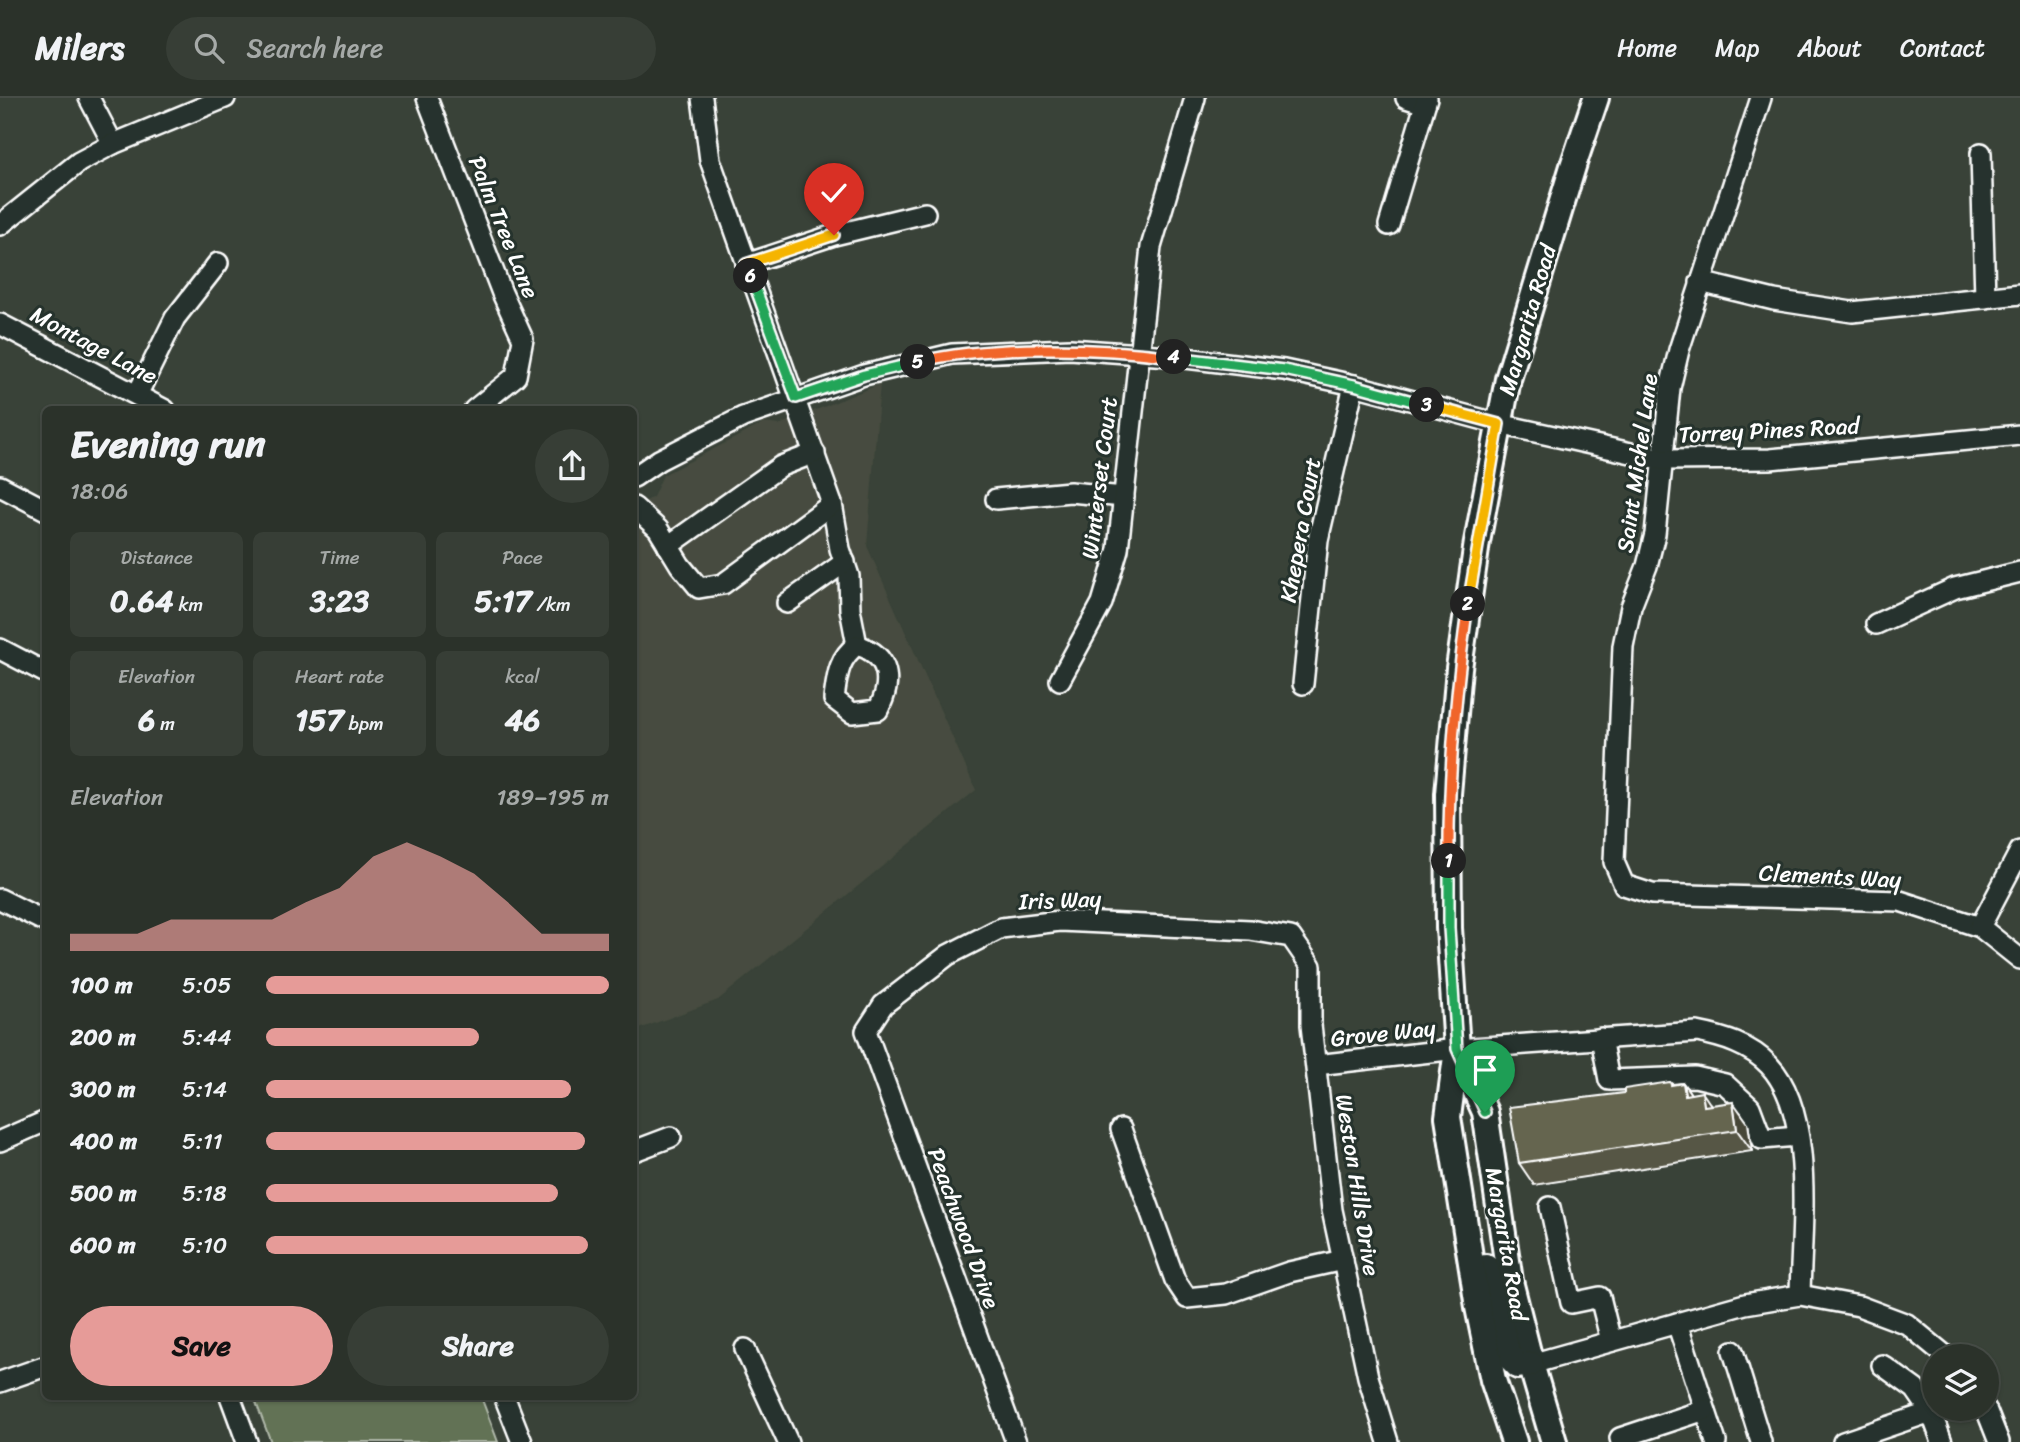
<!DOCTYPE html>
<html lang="en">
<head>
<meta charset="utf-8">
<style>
	:root { --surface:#2b322a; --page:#373e36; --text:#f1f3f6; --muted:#a6aaa8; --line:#474d47; --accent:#e69b98 }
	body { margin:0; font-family:Sriracha,sans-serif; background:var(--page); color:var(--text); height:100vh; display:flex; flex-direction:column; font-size:26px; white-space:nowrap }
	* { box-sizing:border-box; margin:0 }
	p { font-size:23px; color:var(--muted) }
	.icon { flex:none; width:38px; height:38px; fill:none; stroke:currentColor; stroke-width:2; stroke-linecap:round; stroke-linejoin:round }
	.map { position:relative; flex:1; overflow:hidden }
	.details { position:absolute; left:42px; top:308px; width:595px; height:994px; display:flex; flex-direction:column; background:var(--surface); border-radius:10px; box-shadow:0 2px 5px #0004,0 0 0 2px var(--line) }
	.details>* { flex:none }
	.fabs { position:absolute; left:1922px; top:1246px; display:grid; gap:14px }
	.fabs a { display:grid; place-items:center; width:77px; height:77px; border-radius:50%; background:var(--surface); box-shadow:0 2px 5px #0004,0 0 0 2px var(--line); font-size:35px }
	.pin { position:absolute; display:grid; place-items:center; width:60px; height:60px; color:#fff; margin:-72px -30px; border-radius:50% 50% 50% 0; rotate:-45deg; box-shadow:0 0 7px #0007 }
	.pin .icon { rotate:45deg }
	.km { position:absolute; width:35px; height:35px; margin:-18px; border-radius:50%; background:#222; color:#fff; font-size:19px; line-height:35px; text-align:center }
	.round { display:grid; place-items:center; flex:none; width:74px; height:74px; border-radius:37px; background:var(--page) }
	.overview { display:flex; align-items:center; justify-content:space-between; height:119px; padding:0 28px }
	h1 { font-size:38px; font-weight:700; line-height:52px }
	.figures { display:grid; grid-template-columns:repeat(3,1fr); gap:10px; height:119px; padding:7px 28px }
	.figures div { display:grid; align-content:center; border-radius:10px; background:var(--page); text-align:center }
	.figures b { font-size:30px; font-weight:700 }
	.figures small { font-size:19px; font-weight:400 }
	.figures p { font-size:19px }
	.chart { height:196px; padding:14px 28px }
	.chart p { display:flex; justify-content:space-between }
	.chart svg { width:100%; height:126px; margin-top:7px; fill:var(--accent); opacity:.7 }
	.action { display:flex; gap:14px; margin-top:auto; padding:14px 28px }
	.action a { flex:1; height:80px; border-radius:42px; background:var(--accent); color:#111; font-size:28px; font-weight:700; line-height:80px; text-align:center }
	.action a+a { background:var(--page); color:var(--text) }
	ul { padding:0 28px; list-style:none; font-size:23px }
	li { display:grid; grid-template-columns:112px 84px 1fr; align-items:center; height:52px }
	li i { height:18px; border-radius:9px; background:var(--accent) }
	header { display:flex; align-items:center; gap:42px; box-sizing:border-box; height:98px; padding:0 35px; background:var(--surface); border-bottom:2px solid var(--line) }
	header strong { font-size:33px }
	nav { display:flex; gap:38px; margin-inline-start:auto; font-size:24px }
	.search { width:490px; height:63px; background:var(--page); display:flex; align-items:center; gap:18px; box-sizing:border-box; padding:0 24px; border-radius:38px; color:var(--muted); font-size:26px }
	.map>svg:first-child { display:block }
	.built { fill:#464c3f }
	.green { fill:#627254; stroke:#b0b8aa; stroke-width:2 }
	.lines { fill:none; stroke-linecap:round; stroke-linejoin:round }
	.minor-casing { stroke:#fff; stroke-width:24 }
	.major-casing { stroke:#fff; stroke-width:30 }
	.minor { stroke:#26332d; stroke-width:19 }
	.major { stroke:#26332d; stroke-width:24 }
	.wall { fill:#575745; stroke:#fff; stroke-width:2 }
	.shaded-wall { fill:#474738; stroke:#fff; stroke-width:2 }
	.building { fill:#656550; stroke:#fff; stroke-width:2 }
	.split-1-casing { stroke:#fff; stroke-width:14 }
	.split-2-casing { stroke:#fff; stroke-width:14 }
	.split-3-casing { stroke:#fff; stroke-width:14 }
	.split-4-casing { stroke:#fff; stroke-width:14 }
	.split-5-casing { stroke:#fff; stroke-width:14 }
	.split-6-casing { stroke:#fff; stroke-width:14 }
	.split-7-casing { stroke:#fff; stroke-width:14 }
	.split-1 { stroke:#22a559; stroke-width:9 }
	.split-2 { stroke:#f0652b; stroke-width:9 }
	.split-3 { stroke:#f5b400; stroke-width:9 }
	.split-4 { stroke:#22a559; stroke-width:9 }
	.split-5 { stroke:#f0652b; stroke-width:9 }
	.split-6 { stroke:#22a559; stroke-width:9 }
	.split-7 { stroke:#f5b400; stroke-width:9 }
	.labels { text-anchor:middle; stroke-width:6; stroke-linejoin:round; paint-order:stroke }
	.street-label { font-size:23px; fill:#fff; stroke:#26332d }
</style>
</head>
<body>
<header>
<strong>Milers</strong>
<div class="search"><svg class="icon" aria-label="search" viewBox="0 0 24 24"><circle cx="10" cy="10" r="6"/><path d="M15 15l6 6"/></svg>Search here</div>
<nav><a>Home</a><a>Map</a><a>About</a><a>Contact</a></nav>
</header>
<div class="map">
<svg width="2020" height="1344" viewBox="0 0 2020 1344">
	<rect width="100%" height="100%" fill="#394238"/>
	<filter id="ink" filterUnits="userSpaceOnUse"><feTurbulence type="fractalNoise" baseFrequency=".0143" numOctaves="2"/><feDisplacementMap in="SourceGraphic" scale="14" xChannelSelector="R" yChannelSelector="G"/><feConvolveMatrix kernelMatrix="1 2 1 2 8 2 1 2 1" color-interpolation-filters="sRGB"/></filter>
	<g filter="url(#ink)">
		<!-- built -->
		<path class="built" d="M 880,286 L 867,448 L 976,692 L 718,902 L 634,933 L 634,410 L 653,399 L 663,377 L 764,325 L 779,327 Z"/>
		<!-- green -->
		<path class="green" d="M 254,1299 L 481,1299 L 498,1344 L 271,1344 Z"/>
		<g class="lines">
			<defs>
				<g id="minor">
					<path d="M 89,0 L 113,46"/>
					<path d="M 427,0 L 502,195 L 523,241 L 516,278 L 474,312"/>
					<path d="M 1406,0 L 1425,6"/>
					<path d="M 1761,0 L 1679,252 L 1670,290 L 1655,436 L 1647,468 L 1631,509 L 1623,548 L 1614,764 L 1624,787 L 1652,796 L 1900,803 L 1980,829 L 2020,861"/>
					<path d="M 1981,55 L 1985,200"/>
					<path d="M 0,127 L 79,64 L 113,46 L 225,0"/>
					<path d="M 1389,127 L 1427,0"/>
					<path d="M 746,166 L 834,137 L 925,115"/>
					<path d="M 1700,184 L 1774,202 L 1852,214 L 2020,196"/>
					<path d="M 0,226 L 165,312"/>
					<path d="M 137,297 L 175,220 L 218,165"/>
					<path d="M 634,379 L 659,362 L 743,319 L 864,277 L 952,256 L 1070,251 L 1169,258 L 1284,272 L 1354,287 L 1499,326 L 1663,362 L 1770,361 L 2020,337"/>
					<path d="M 0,388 L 46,412"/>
					<path d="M 996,401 L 1070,394 L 1124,399"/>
					<path d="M 832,406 L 840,451 L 849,478 L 850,511 L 857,547"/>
					<path d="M 634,409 L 658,431 L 680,467 L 699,490 L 723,486 L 832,406 L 710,62 L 702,0"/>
					<path d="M 668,448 L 781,368 L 815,355"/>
					<path d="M 787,505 L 845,464"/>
					<path d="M 1876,526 L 1955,490 L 2020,474"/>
					<path d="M 857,547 C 890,557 893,584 878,612 L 852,615 L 834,601 C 837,579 838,560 857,547 Z"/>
					<path d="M 0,551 L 46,575"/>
					<path d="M 1060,582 L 1102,505 L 1118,451 L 1151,149 L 1195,0"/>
					<path d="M 1303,586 L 1318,442 L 1354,287"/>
					<path d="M 0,801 L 46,824"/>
					<path d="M 1980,829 L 2020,753"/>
					<path d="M 1601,940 L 1609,982 L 1695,979 L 1725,986 L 1750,1009 L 1762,1041 L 1798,1038"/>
					<path d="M 1316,967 L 1457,951 L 1697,934 C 1723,939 1750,947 1769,967 C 1816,1017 1801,1132 1800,1197"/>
					<path d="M 1121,1031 L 1175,1182 L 1187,1200 L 1226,1196 L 1289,1174 L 1343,1162"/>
					<path d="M 0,1043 L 46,1023"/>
					<path d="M 634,1053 L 671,1039"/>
					<path d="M 1550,1109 L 1571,1205 L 1600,1199 L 1611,1243"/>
					<path d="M 1677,1225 L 1716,1344"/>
					<path d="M 745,1251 L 788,1344"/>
					<path d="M 1733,1253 L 1761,1344"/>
					<path d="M 1531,1266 L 1745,1206 L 1800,1197 L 1859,1208 L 1907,1226 L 1946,1258"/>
					<path d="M 0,1284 L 46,1268"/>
					<path d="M 230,1298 L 247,1344"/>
					<path d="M 504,1298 L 522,1344"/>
					<path d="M 1939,1311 L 1931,1314 L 1942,1344"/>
					<path d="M 1986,1311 L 1999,1344"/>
					<path d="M 1016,1344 L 866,933 L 883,907 L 948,857 L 1001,830 L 1060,823 L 1250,832 L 1291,839 L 1311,868 L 1311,927 L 1332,1112 L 1368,1279 L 1388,1344"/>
					<path d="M 1621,1344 L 1620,1340 L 1705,1312"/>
					<path d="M 1843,1344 L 1931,1314 L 1915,1291 L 1882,1267"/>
				</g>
				<g id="major">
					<path d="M 1457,952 L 1485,1014 L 1510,1183 L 1531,1266 L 1554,1344"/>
					<path d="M 1486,1169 L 1509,1259 L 1518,1268 L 1531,1266"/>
					<path d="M 1514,1344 L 1493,1282 L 1478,1209 L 1448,1019 L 1457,951 L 1449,830 L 1448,696 L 1459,570 L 1477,444 L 1508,281 L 1574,65 L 1596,0"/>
				</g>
			</defs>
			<!-- minor casing -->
			<use href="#minor" class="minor-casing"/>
			<!-- major casing -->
			<use href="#major" class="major-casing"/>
			<!-- minor -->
			<use href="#minor" class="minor"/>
			<!-- major -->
			<use href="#major" class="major"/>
		</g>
		<!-- wall -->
		<path class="wall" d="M 1670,984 L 1672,986 L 1683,985 L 1691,996 L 1748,1025 L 1752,1053 L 1534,1087 L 1519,1065 L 1624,995 Z"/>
		<!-- shaded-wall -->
		<g class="shaded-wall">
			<path d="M 1683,985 L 1698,1006 L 1685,997 Z"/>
			<path d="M 1702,994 L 1717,1016 L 1704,1008 Z"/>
			<path d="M 1733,1004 L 1748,1025 L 1752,1053 L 1737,1032 Z"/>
		</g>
		<!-- building -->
		<path class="building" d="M 1670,984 L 1671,987 L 1683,985 L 1685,997 L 1702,994 L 1704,1008 L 1733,1004 L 1737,1032 L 1519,1065 L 1509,1009 L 1624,995 L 1624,991 Z"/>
	</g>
	<g class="lines" filter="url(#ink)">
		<defs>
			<path id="split-1" d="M 1449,763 L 1449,830 L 1457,951 L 1485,1014"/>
			<path id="split-2" d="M 1449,763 C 1448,676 1456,591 1468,506"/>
			<path id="split-3" d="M 1427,307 L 1499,326 L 1468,506"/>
			<path id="split-4" d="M 1174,259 L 1284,272 L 1354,287 L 1427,307"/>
			<path id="split-5" d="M 918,264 C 993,246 1097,249 1174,259"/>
			<path id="split-6" d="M 751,178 L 796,300 L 864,277 L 918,264"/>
			<path id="split-7" d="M 751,178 L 746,166 L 834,137"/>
		</defs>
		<!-- split-1 casing -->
		<use href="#split-1" class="split-1-casing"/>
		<!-- split-2 casing -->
		<use href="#split-2" class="split-2-casing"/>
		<!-- split-3 casing -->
		<use href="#split-3" class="split-3-casing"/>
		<!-- split-4 casing -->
		<use href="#split-4" class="split-4-casing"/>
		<!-- split-5 casing -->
		<use href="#split-5" class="split-5-casing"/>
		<!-- split-6 casing -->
		<use href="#split-6" class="split-6-casing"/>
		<!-- split-7 casing -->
		<use href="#split-7" class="split-7-casing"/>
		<!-- split-1 -->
		<use href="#split-1" class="split-1"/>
		<!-- split-2 -->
		<use href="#split-2" class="split-2"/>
		<!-- split-3 -->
		<use href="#split-3" class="split-3"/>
		<!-- split-4 -->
		<use href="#split-4" class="split-4"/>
		<!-- split-5 -->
		<use href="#split-5" class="split-5"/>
		<!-- split-6 -->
		<use href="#split-6" class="split-6"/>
		<!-- split-7 -->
		<use href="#split-7" class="split-7"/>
	</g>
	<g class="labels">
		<!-- street labels -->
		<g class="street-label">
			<text transform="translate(504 129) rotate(68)" y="8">Palm Tree Lane</text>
			<text transform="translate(1527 222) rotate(-74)" y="8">Margarita Road</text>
			<text transform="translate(94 247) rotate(28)" y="8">Montage Lane</text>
			<text transform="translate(1769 332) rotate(-3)" y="8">Torrey Pines Road</text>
			<text transform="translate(1637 365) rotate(-82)" y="8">Saint Michel Lane</text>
			<text transform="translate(1099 380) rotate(-83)" y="8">Winterset Court</text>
			<text transform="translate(1300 432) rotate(-80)" y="8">Khepera Court</text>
			<text transform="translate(1830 778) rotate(3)" y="8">Clements Way</text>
			<text transform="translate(1060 802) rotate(-2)" y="8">Iris Way</text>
			<text transform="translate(1383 935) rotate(-6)" y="8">Grove Way</text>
			<text transform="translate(1358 1087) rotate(81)" y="8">Weston Hills Drive</text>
			<text transform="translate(964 1130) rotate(70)" y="8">Peachwood Drive</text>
			<text transform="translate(1507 1146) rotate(80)" y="8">Margarita Road</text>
		</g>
	</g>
</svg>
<div class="fabs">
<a><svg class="icon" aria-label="layers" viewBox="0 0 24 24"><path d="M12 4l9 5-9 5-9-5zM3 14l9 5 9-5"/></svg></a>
</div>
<div class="pin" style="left:1485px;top:1014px;background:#1e9e55"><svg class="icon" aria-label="arrive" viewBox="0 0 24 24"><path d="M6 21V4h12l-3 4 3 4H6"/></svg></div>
<div class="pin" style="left:834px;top:137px;background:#d93025"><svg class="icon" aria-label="check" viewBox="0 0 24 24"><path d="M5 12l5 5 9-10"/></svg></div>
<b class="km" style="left:1449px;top:763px">1</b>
<b class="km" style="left:1468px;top:506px">2</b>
<b class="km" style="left:1427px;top:307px">3</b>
<b class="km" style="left:1174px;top:259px">4</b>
<b class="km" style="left:918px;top:264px">5</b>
<b class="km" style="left:751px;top:178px">6</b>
<section class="details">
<div class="overview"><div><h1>Evening run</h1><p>18:06</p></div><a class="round"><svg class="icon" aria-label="share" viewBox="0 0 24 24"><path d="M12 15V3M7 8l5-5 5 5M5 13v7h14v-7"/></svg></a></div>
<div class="figures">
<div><p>Distance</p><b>0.64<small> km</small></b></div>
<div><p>Time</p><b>3:23</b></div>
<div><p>Pace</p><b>5:17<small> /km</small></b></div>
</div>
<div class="figures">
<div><p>Elevation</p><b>6<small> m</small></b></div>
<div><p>Heart rate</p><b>157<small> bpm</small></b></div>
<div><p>kcal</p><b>46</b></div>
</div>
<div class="chart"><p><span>Elevation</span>189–195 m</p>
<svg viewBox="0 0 160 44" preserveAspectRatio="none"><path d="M0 44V38L10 38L20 38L30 33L40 33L50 33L60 33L70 27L80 22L90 11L100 6L110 11L120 17L130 27L140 38L150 38L160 38V44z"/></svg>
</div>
<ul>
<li><b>100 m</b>5:05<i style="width:100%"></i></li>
<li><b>200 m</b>5:44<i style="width:62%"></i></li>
<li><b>300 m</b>5:14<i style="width:89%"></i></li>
<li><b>400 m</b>5:11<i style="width:93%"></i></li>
<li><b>500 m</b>5:18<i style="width:85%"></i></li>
<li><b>600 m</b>5:10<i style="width:94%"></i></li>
</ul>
<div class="action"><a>Save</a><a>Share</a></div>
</section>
</div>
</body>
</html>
